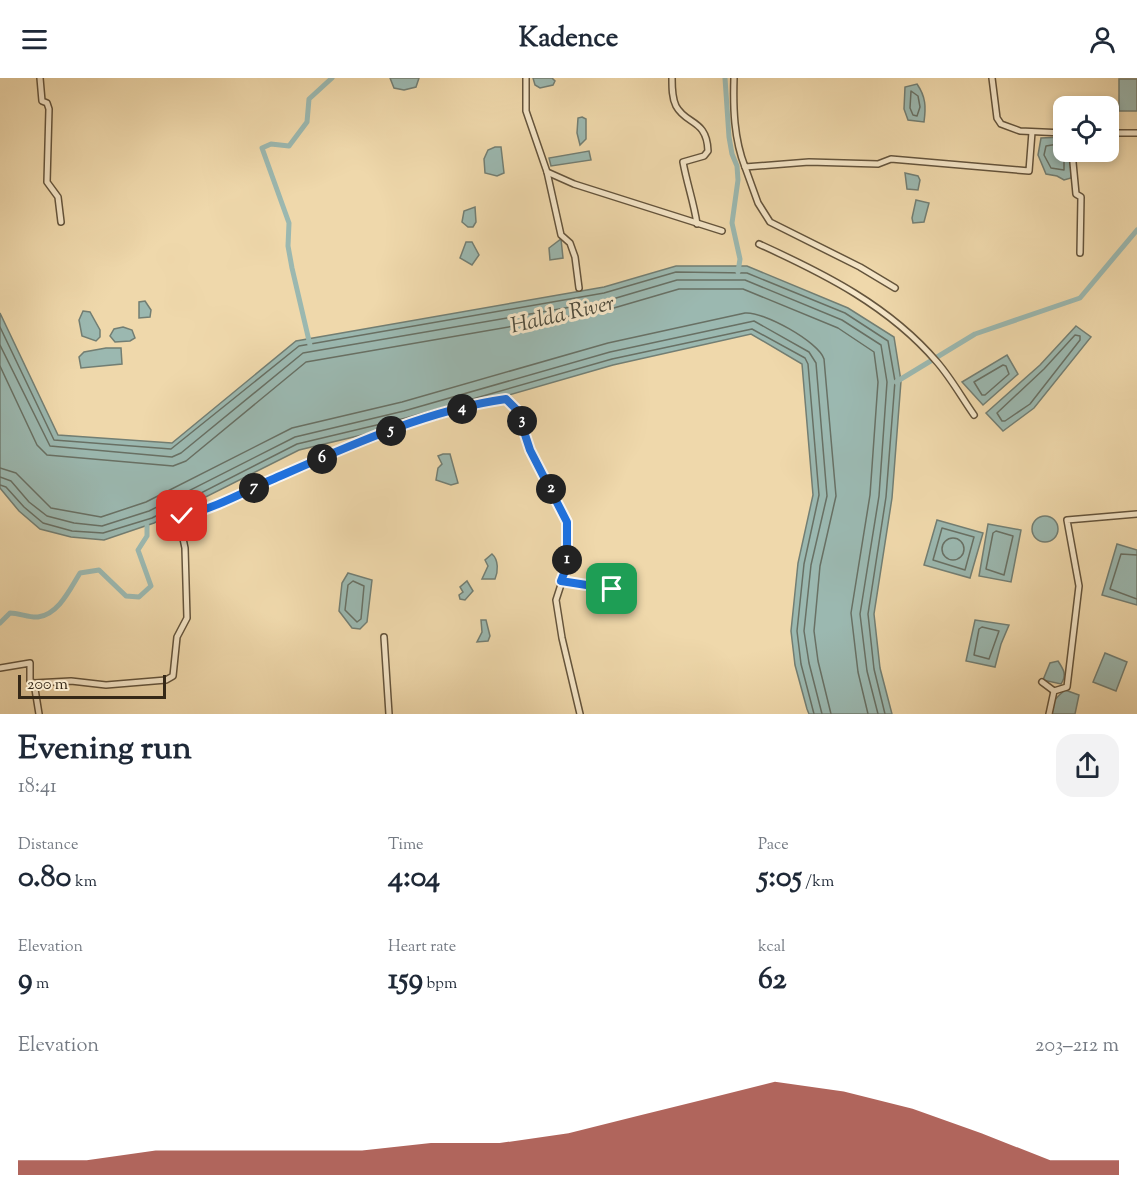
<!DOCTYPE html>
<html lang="en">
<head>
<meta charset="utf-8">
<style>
	:root { --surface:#fff; --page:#f2f2f3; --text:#1f2937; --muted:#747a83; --accent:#8f2418 }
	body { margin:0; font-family:"Sorts Mill Goudy",serif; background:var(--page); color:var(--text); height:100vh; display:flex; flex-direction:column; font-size:22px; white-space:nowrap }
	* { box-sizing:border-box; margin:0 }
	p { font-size:20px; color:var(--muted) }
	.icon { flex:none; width:33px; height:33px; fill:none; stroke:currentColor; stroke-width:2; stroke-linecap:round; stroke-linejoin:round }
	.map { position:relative; height:636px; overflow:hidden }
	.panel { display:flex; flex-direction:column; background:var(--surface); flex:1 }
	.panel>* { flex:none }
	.controls { position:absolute; left:1053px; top:18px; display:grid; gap:12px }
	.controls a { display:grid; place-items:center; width:66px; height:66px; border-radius:12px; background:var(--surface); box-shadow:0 3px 9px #0003; font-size:30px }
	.scale { position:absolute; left:18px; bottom:15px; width:148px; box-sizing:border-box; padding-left:6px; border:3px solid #352817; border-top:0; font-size:16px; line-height:21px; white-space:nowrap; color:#352817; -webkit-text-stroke:4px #f5e6c8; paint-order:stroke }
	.pin { position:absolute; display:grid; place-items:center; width:51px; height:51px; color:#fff; margin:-26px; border-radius:12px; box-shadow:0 3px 9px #0006 }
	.km { position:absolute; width:30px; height:30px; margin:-15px; border-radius:50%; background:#222; color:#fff; font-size:16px; line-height:30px; text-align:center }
	.round { display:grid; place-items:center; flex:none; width:63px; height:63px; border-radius:18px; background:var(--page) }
	.overview { display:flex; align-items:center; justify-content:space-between; height:102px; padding:0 18px }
	h1 { font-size:33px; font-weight:700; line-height:45px }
	.stats { display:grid; grid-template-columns:repeat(3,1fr); gap:9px; height:102px; padding:6px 18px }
	.stats div { display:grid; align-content:center }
	.stats b { font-size:30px; font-weight:700 }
	.stats small { font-size:16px; font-weight:400 }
	.stats p { font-size:16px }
	.chart { height:168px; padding:12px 18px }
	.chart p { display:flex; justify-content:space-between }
	.chart svg { width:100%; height:108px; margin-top:6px; fill:var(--accent); opacity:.7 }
	header { display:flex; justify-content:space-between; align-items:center; height:78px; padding:0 18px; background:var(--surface); font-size:27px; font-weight:700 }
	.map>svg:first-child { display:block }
	.water { fill:#9bb8b0; stroke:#727e73; stroke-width:1.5 }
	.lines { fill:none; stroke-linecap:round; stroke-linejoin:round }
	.shore { stroke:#687064; stroke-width:1.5 }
	.canal { stroke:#9bb8b0; stroke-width:5 }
	.minor-casing { stroke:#64543c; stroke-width:8 }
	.minor { stroke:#f5e6c8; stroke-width:5 }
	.route-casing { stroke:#fff; stroke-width:12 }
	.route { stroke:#1a73e8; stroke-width:8 }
	.labels { text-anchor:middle; stroke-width:6; stroke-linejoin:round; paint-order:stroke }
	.water-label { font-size:22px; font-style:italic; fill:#4e4c3d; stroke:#f5e6c8 }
</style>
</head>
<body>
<header><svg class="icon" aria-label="menu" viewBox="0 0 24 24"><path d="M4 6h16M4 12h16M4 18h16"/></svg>Kadence<svg class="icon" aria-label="person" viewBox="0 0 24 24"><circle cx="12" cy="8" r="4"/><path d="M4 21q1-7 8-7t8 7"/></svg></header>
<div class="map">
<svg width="1137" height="636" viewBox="0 0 1137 636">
	<rect width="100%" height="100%" fill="#efd8ab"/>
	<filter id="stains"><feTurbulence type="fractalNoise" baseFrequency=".00333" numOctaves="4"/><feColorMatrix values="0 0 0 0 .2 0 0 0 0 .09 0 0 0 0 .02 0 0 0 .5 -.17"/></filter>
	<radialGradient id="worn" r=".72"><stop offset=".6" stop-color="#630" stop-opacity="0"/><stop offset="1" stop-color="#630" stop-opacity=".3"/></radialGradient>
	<!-- water -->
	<g class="water">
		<path d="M 390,0 L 419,0 L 416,9 L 404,12 L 394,10 Z"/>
		<path d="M 533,0 L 552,0 L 555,3 L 553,7 L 540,10 L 535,7 Z"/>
		<rect x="1119" y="1" width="18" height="32"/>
		<path d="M 917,6 C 926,19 926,29 924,44 L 908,42 L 904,31 L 905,9 Z"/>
		<path d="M 582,39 L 586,41 L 586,61 L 580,67 L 577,55 L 578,40 Z"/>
		<path d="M 1063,59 L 1064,74 L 1070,74 L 1071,100 L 1064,102 L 1057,98 L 1046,96 L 1038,77 L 1041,60 Z"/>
		<path d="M 495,69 L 501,69 L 504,95 L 497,98 L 485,95 L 484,81 L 488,72 Z"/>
		<path d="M 589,73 L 591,82 L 551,88 L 549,80 Z"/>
		<path d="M 905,95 L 918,98 L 920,102 L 918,112 L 907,111 Z"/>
		<path d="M 916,122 L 929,125 L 924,144 L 913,145 L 912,140 Z"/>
		<path d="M 475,129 L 476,144 L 473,149 L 468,149 L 462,144 L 464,133 Z"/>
		<path d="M 561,161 L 563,180 L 550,182 L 549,170 Z"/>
		<path d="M 466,164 L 472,164 L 479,177 L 472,187 L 460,180 Z"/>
		<path d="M 676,188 L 747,188 L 848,230 L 894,259 L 901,303 L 892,420 L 874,536 L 880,590 L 892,636 L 809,636 L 807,631 L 795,587 L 791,553 L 798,485 L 813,417 L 802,286 L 751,256 L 613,287 L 408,346 L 299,372 L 154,445 L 104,462 L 71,459 L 40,451 L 19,433 L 0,410 L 0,235 L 58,357 L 172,365 L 296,263 L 604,209 Z"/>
		<path d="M 145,223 L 151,232 L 150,239 L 139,240 L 139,224 Z"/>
		<path d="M 83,233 L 90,234 L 100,252 L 100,259 L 96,263 L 82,258 L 79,242 Z"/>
		<path d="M 1076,248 L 1091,259 L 1034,330 L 1003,353 L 986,335 L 1040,287 Z"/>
		<path d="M 123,249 L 132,252 L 135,260 L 130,263 L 115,264 L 110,258 L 114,251 Z"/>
		<path d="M 106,270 L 121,270 L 122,286 L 81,290 L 79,279 L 84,274 Z"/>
		<path d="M 1007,277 L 1018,296 L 983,327 L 962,304 Z"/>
		<path d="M 443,376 L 450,376 L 458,405 L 451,407 L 436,402 L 438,390 L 442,386 L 438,378 Z"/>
		<circle cx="1045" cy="451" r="13"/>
		<path d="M 937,442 L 983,455 L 970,500 L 924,487 Z"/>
		<path d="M 988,446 L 1021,452 L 1011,504 L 979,498 Z"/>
		<path d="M 1117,466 L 1137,472 L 1137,527 L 1102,517 Z"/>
		<path d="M 492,476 C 499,482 498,494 495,501 L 482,501 L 488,488 L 485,482 Z"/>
		<path d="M 348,495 L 372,502 L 367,544 L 360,551 L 352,550 L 339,533 L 342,505 Z"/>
		<path d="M 467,503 L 473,513 L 465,522 L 460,521 L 459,517 L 463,514 L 460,509 Z"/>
		<path d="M 481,542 L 486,542 L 490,558 L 488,563 L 477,564 L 482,554 Z"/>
		<path d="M 975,542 L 1009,547 L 1001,566 L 995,589 L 966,583 Z"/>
		<path d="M 1105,575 L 1127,584 L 1116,613 L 1093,604 Z"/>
		<path d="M 1058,583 C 1064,592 1067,597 1061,606 L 1043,602 L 1050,585 Z"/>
		<path d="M 1065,612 L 1079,617 L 1075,636 L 1052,636 C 1050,624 1057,619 1065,612 Z"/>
	</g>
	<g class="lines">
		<!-- shore -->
		<g class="shore">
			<path d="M 911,13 L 918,18 L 920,29 L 917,38 L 913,37 L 910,30 Z"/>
			<path d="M 1064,65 L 1046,68 L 1044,77 L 1051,90 L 1064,92 L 1064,74"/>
			<path d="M 0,249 L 54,362 L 171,371 L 299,268 L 604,215 L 676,194 L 747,195 L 845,235 L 888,263 L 895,303 L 886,419 L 868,536 L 874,591 L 885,636"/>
			<path d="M 1075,257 L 1080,258 L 1080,262 L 1030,326 L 1005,343 L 1002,343 L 997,335 L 1044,291 Z"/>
			<path d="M 0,267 L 50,368 L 172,379 L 181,375 L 303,275 L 606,223 L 677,202 L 745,202 L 842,242 L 881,267 L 887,304 L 879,418 L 860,536 L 867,593 L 878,636"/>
			<path d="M 1003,287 L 1006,288 L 1009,296 L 985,317 L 982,317 L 974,304 Z"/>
			<path d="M 0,288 L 37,367 L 47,377 L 173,388 L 186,383 L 306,284 L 607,232 L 679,211 L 743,211 L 838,250 L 874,274 L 878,304 L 870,417 L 851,535 L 858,594 L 868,636"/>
			<path d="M 0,390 L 16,395 L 51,430 L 101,439 L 146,424 L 292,350 L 402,324 L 608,265 L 745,235 C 763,233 819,264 824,281 L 836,418 L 820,488 L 814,553 L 818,583 L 831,636"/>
			<path d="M 0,399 L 11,403 L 29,424 L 47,438 L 74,445 L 102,448 L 149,433 L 295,359 L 404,333 L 610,274 L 754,243 L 809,274 L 816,285 L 827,418 L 811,487 L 804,553 L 809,585 L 822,636"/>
			<path d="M 0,407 L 6,409 L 24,429 L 43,445 L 72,453 L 103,455 L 152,440 L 297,366 L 406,340 L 612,281 L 752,251 L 805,280 L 808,286 L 819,417 L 804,486 L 797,553 L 801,586 L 814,636"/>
			<path d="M 942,450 L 974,459 L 965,492 L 933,482 Z"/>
			<path d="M 996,453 L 1013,458 L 1004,497 L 986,491 L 993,455 Z"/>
			<circle cx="953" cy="471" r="11"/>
			<path d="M 1137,477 L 1121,476 L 1110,511 L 1137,521"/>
			<path d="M 353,503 L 364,508 L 361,541 L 357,544 L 345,532 L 348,507 Z"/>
			<path d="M 982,549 L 999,553 L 989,581 L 974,577 L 979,551 Z"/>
		</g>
		<!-- canal -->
		<g class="canal">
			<path d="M 725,0 L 729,59 L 732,76 L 737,88 L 738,102 L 732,145 L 740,181 L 738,194"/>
			<path d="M 310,267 L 292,190 L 288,168 L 289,145 L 262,70 L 271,66 L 289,68 L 307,44 L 309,21 L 332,0"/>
			<path d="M 896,304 L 975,256 L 1080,220 L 1137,152"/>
			<path d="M 0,545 L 10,535 C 19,535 30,540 38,539 C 59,536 70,511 80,495 L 99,492 L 126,518 L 139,519 L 151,508 L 138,472 L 147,458 L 147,448"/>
		</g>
		<defs>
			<g id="minor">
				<path d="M 40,0 L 42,23 L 47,25 L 49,31 L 47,104 L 58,119 L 61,144"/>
				<path d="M 526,0 L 526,33 L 547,94 L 574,106 L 722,153"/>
				<path d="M 672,0 C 672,10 672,20 676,28 C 686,47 707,41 708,73 L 704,78 L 683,84 C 687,106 694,125 697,146"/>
				<path d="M 734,0 C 733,30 734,61 745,89 L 809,84 L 878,86 L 891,81 L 1029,93 L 1032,54"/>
				<path d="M 992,0 L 997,40 L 1001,46 L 1020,53 L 1064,55"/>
				<path d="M 1108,55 L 1137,55"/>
				<path d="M 1072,74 L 1076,116 L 1081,119 L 1080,175"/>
				<path d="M 745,89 L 758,125 L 770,144 L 860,189 L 895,210"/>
				<path d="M 547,94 L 561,157 L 570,165 L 575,179 L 579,210"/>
				<path d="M 759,166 C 825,196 889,228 937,284 C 951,300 962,320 974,337"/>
				<path d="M 561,503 L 612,511 L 632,508"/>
				<path d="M 384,559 L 389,636"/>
				<path d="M 0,590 L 30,585 L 30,603 L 34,605"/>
				<path d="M 1042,604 L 1054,613"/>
				<path d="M 39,636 L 34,605 L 71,603 L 106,607 L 166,602 L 173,598 L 177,559 L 187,540 L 185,470 L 179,442 L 181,438 L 198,434 L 343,371 L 409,346 L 486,324 L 506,321 L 517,332 L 530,372 L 567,445 L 567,488 L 556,522 L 562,560 L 580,636"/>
				<path d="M 1049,636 L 1054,613 L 1067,609 L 1079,508 L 1067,442 L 1137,436"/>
			</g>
		</defs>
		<!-- minor casing -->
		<use href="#minor" class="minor-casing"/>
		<!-- minor -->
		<use href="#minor" class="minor"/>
	</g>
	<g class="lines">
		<defs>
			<path id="route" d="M 182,438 C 213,431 242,415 271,402 C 344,370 426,332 506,321 L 517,332 L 530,372 L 567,444 L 567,488 L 561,503 L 612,511"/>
		</defs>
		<!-- route casing -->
		<use href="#route" class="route-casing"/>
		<!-- route -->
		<use href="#route" class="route"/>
	</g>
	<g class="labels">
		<!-- water labels -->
		<g class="water-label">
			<text transform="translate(562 235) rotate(-13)" y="8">Halda River</text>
		</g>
	</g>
	<rect width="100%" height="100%" filter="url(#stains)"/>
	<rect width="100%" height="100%" fill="url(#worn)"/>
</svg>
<div class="controls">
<a><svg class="icon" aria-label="locate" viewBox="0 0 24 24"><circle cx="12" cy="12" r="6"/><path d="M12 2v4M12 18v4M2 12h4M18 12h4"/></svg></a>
</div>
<div class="scale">200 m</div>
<div class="pin" style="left:612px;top:511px;background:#1e9e55"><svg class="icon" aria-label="arrive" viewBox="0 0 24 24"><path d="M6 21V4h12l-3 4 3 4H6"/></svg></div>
<div class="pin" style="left:182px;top:438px;background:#d93025"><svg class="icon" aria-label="check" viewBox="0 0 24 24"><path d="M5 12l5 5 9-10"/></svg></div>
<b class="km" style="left:567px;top:482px">1</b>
<b class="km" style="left:551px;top:411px">2</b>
<b class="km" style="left:522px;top:343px">3</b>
<b class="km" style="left:462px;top:331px">4</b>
<b class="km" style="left:391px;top:353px">5</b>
<b class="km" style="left:322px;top:381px">6</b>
<b class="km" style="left:254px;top:410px">7</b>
</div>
<section class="panel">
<div class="overview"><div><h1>Evening run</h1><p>18:41</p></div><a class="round"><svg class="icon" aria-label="share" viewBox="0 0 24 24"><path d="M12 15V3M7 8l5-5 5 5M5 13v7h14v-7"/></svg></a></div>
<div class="stats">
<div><p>Distance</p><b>0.80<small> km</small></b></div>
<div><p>Time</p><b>4:04</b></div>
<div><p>Pace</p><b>5:05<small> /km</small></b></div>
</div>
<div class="stats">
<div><p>Elevation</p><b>9<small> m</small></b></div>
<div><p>Heart rate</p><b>159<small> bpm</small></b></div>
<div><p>kcal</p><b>62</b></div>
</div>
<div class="chart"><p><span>Elevation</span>203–212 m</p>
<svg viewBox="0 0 160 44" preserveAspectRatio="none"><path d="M0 44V38L10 38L20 34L30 34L40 34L50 34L60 31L70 31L80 27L90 20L100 13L110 6L120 10L130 17L140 27L150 38L160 38V44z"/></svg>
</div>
</section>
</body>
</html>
